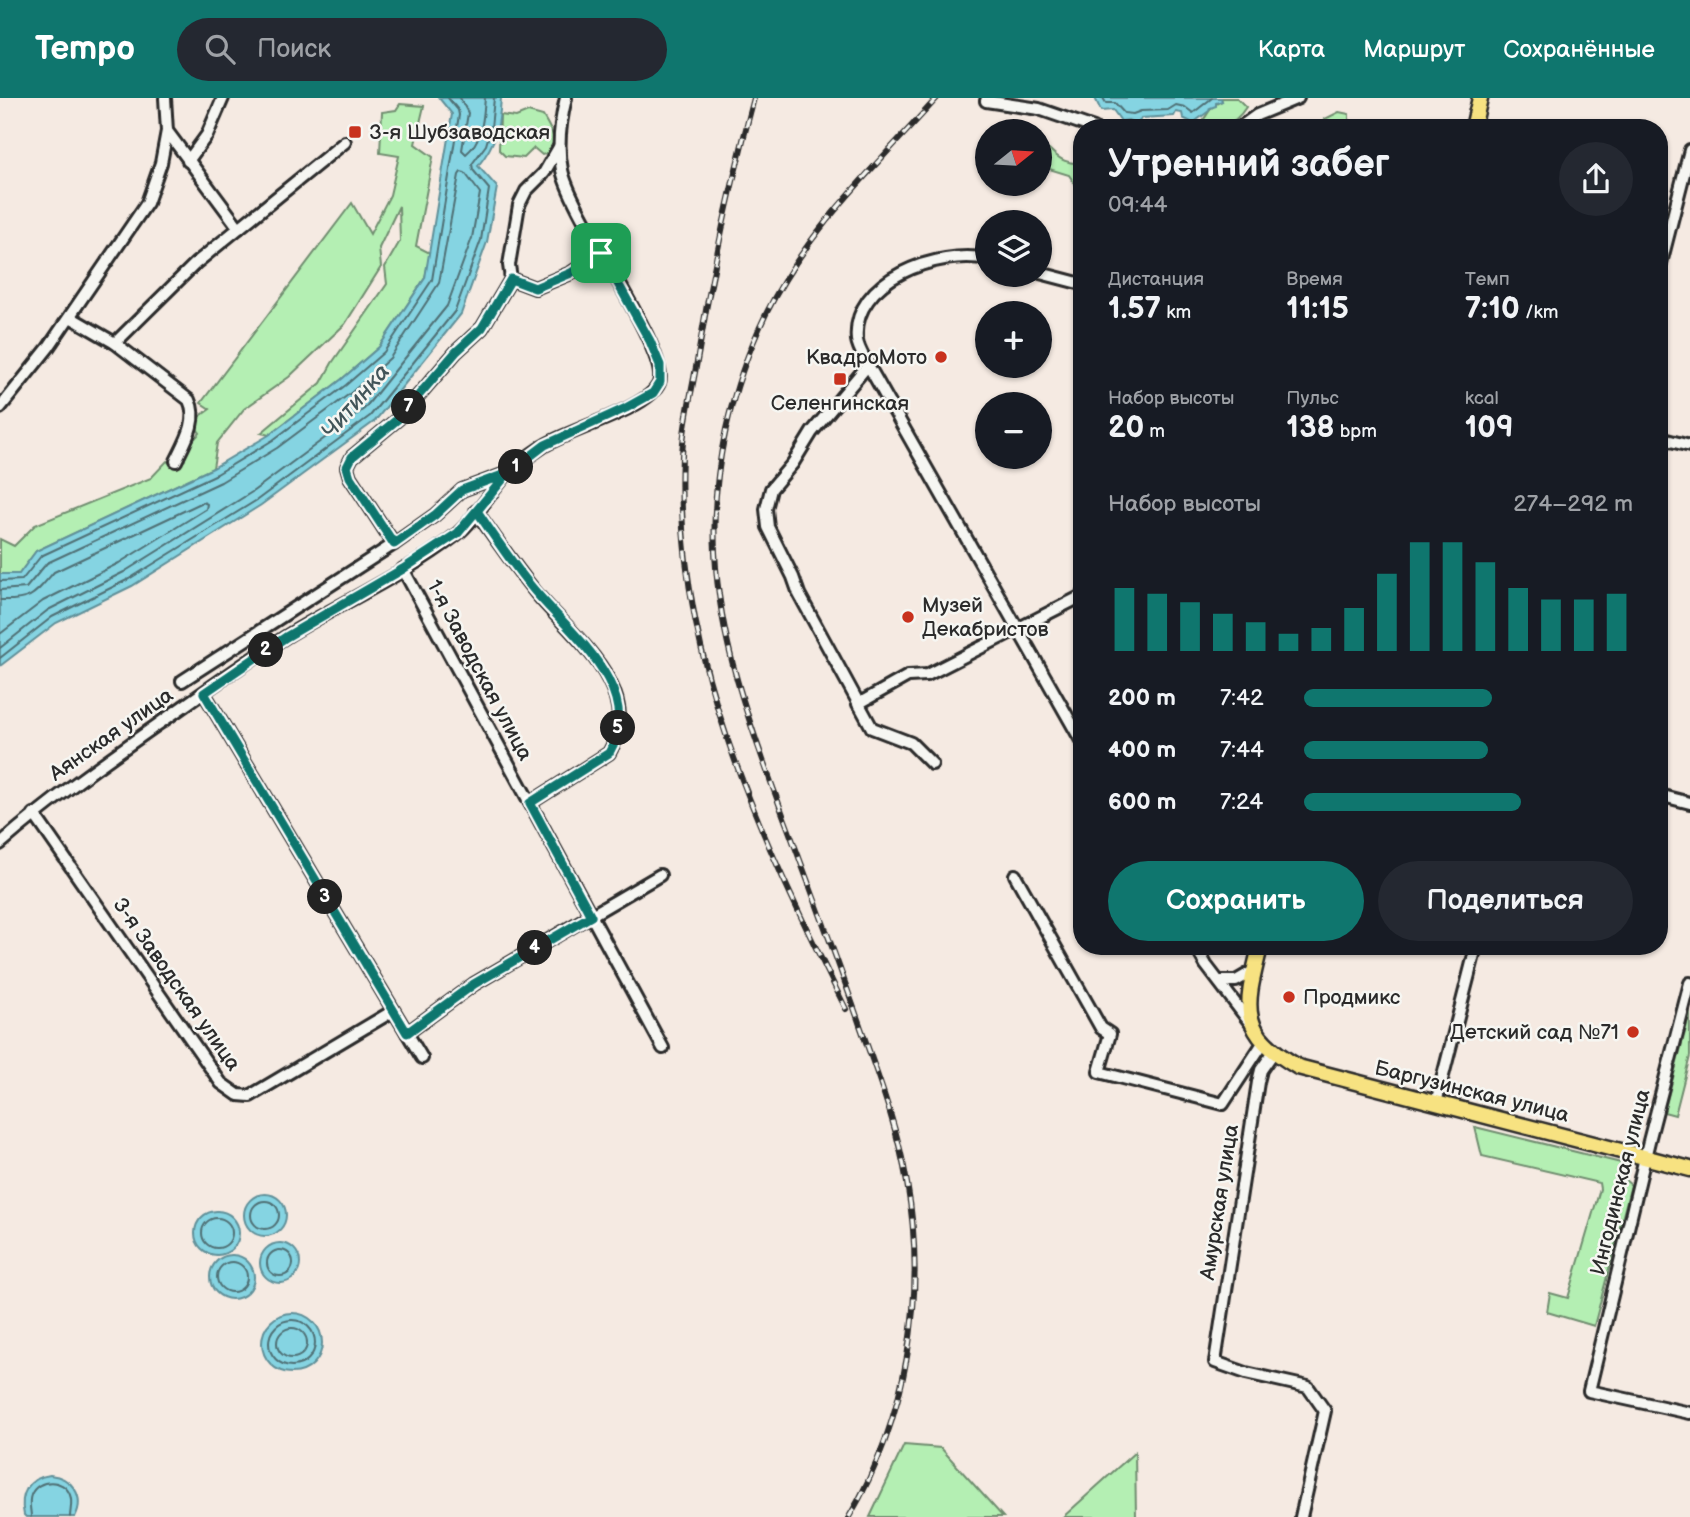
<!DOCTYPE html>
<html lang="ru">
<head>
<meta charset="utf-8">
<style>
	:root { --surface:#171b24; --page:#242831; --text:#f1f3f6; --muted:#9ea1a6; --accent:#0f766e }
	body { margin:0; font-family:"Balsamiq Sans",sans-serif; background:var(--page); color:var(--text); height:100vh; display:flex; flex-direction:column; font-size:26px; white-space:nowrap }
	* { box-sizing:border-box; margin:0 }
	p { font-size:23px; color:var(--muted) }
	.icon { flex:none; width:38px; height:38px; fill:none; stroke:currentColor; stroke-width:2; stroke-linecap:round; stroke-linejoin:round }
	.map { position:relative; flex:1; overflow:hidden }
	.details { position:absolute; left:1073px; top:21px; width:595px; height:836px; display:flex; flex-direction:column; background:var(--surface); border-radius:28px; box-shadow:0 2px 5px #0004 }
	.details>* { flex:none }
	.needle { width:46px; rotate:72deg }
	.controls { position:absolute; left:975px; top:21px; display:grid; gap:14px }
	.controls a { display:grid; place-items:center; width:77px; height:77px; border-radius:50%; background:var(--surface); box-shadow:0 2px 5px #0004; font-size:35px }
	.pin { position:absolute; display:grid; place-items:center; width:60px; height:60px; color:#fff; margin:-30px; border-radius:14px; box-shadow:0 4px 10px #0006 }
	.km { position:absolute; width:35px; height:35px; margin:-18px; border-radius:50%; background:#222; color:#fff; font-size:19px; line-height:35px; text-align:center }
	.round { display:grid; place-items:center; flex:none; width:74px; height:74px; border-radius:37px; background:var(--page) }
	.headline { display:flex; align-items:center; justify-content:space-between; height:119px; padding:0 35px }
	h1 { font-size:38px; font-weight:600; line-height:52px }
	.metrics { display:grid; grid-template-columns:repeat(3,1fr); gap:10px; height:119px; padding:7px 35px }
	.metrics div { display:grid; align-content:center }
	.metrics b { font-size:30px; font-weight:600 }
	.metrics small { font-size:19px; font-weight:400 }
	.metrics p { font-size:19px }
	.chart { height:196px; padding:14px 35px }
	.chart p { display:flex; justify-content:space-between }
	.chart svg { width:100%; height:126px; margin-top:7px; stroke:var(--accent); stroke-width:6 }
	.action { display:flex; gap:14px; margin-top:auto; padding:14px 35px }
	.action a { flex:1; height:80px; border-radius:42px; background:var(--accent); color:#fff; font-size:28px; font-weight:600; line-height:80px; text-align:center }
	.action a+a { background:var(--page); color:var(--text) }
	ul { padding:0 35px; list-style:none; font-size:23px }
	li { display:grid; grid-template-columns:112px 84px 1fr; align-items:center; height:52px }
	li i { height:18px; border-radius:9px; background:var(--accent) }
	header { display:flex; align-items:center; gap:42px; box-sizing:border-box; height:98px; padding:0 35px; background:var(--accent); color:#fff }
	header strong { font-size:33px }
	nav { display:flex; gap:38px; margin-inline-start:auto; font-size:24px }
	.search { width:490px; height:63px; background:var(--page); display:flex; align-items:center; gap:18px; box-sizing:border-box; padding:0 24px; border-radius:38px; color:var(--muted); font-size:26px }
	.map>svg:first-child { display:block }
	.green { fill:#b4efb3; stroke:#708d6f; stroke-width:2 }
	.water { fill:#85d4e2; stroke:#619099; stroke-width:2 }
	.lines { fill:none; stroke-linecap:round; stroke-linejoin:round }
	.shore { stroke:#4f6f74; stroke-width:2 }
	.minor-casing { stroke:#2b2b2b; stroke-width:16 }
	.major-casing { stroke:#2b2b2b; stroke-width:19 }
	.minor { stroke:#f6f6f2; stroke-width:10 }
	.major { stroke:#f7e281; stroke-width:14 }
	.rail-casing { stroke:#2b2b2b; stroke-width:6 }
	.rail { stroke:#f6f6f2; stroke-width:3.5; stroke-dasharray:10; stroke-linecap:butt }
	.route-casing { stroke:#fff; stroke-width:14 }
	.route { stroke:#0f766e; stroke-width:9 }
	.poi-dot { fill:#c8321e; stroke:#f6f6f2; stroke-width:2.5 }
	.labels { text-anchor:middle; stroke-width:5; stroke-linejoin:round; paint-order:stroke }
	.poi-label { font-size:21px; fill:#2b2b2b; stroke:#f6f6f2; text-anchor:start }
	.street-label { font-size:21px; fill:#2b2b2b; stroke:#f6f6f2 }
	.water-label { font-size:23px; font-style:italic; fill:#425559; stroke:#f6f6f2 }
</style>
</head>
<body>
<header>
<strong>Tempo</strong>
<div class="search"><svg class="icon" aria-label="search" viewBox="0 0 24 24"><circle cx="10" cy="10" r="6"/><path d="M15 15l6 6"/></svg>Поиск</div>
<nav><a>Карта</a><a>Маршрут</a><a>Сохранённые</a></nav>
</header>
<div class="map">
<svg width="1690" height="1419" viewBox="0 0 1690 1419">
	<rect width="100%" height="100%" fill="#f5eae2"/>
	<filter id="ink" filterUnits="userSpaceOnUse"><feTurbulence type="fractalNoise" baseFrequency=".0143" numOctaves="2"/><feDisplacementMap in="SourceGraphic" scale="14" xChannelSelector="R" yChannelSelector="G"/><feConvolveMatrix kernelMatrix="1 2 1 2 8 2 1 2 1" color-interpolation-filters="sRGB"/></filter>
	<g filter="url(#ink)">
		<!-- green -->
		<g class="green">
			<path d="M 1221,0 L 1237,0 L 1246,9 C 1233,30 1218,30 1195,30 C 1208,22 1207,8 1222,3 Z"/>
			<path d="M 400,6 L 424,8 L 415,46 L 433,59 L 416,148 L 430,155 L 425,180 L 379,249 L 342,281 L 269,337 L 261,335 L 321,285 L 332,265 L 387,186 L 385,169 L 400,143 L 399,108 L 379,150 L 381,169 L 345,226 L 289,279 L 244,311 L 217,345 L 213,370 L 36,453 L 19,476 L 0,476 L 0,441 L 14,448 L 35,427 L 151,380 L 167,363 L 177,370 L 185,362 L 184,352 L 200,335 L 192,324 L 210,311 L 201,305 L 352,105 L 370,136 L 390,97 L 399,58 L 380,55 L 382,14 L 396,12 Z"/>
			<path d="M 528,14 L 543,18 C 550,30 557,40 552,54 L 542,57 L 534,50 L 524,60 L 505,58 L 499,52 L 500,17 L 516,19 Z"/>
			<path d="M 1339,14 L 1349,16 L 1349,30 L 1319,30 L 1325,21 Z"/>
			<path d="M 1042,52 L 1050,52 C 1060,62 1068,66 1081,65 L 1081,89 L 1077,89 L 1069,77 L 1046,70 L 1045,63 L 1040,68 L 1040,56 Z"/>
			<path d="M 1690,915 L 1690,958 L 1675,1017 L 1664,1014 Z"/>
			<path d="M 1475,1029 L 1629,1067 L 1625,1082 L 1631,1087 L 1594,1228 L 1547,1214 L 1550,1195 L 1568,1200 L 1600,1091 L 1599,1085 L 1482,1058 Z"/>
			<path d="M 904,1347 L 941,1350 L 1003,1419 L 870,1419 Z"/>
			<path d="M 1135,1354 L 1136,1419 L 1063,1419 Z"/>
		</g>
		<!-- water -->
		<g class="water">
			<path d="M 439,0 L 501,0 C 499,30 497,44 478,68 L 497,89 L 487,144 L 461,216 L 375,323 L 261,407 L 132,488 L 56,525 L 0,568 L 0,476 L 19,476 L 36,453 L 213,370 L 269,337 L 342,281 L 379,249 L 425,180 L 452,16 Z"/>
			<path d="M 1095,0 L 1221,0 L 1222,3 L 1216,5 L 1216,8 L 1210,10 L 1209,13 L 1193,25 L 1183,20 L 1182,15 L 1176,14 L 1174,18 L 1141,20 L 1138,26 L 1128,22 L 1121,23 L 1113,12 L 1101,13 Z"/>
			<circle cx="265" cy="1117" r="21"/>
			<circle cx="217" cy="1135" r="22"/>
			<circle cx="280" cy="1165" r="20"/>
			<circle cx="232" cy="1179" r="22"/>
			<circle cx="292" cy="1245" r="30"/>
			<path d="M 50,1377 C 71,1379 86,1398 75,1419 L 26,1419 L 24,1417 C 19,1396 28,1380 50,1377 Z"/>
		</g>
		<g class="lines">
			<!-- shore -->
			<g class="shore">
				<path d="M 460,0 L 468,15 L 462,52 L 466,56 C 483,42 483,21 485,0"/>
				<path d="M 1103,0 L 1106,5 L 1115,5 L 1124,15 L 1133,16 L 1141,13 L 1168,12 L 1176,7 L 1185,9 L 1193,15 L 1212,0"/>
				<path d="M 0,483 L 22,482 L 41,458 L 217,376 L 273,342 L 346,287 L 384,254 L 432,182 L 459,17 L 458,12 L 448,0"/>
				<path d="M 0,492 L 26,490 L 47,465 L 221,384 L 277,350 L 352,294 L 390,260 L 439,185 L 459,77 L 461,74 L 465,75 L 480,95 L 472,140 L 447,208 L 364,311 L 252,394 L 124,474 L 48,512 L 0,550"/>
				<path d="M 0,502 C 32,503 34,497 54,474 L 203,404 L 207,406 L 206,411 L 119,465 L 43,503 L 0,536"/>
				<path d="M 0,560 L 52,519 L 129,481 L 257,402 L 370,318 L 455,213 L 481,142 L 489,91 L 473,72 L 472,66 L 486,47 L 491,30 L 494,0"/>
				<circle cx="265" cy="1117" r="14"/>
				<circle cx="217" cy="1135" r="15"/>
				<circle cx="280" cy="1165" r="13"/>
				<circle cx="232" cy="1179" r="15"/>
				<circle cx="292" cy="1245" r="23"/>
				<circle cx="292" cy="1245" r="15"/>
				<path d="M 31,1419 C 31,1411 28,1405 31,1397 C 38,1380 64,1380 70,1397 C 73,1404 70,1412 70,1419"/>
			</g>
			<defs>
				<g id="minor">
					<path d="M 987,0 L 986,3 L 1039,11 L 1094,30"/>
					<path d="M 1239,30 L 1257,17 L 1298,0"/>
					<path d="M 167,33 L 239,130"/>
					<path d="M 188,63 L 207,37 L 223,0"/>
					<path d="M 987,161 C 939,151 851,181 857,242 C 858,250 864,259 868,267 L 1082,644"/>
					<path d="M 1659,173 L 1690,52"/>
					<path d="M 1040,175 L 1082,186"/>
					<path d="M 511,181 L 509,167 L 519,107 L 526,93 L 544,75 L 559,49"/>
					<path d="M 70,219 L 115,245 L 189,302 C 199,323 185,344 176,363"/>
					<path d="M 115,245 L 196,165 L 345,44"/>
					<path d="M 868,267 L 812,334 L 793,365 L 771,391 L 766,411 L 768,429 L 793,479 L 799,496 L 872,630 L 911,645 L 932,666"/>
					<path d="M 0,310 L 48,250 L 147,105 L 161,65 L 167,33 L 165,0"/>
					<path d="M 1659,340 L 1690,348"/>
					<path d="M 476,413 C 496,441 515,469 537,496 C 572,538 646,592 609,655 L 530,705"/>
					<path d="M 394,446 L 350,379 L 347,369 L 352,359 L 399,320 L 456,254 L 482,230 L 511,181 L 535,190 L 571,175 L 601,155"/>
					<path d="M 403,471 L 663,950"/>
					<path d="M 182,583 L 394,446 L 435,417 L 462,392 L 505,376"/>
					<path d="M 204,595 L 422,960"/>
					<path d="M 858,606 L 908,578 L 927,577 L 1082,498"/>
					<path d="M 1659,697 L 1690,705"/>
					<path d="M 34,716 L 221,985 L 238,997 L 250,998 L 393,913"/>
					<path d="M 0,746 C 49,703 103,665 157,627 C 200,597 242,566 287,538 C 343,504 404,477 456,437 C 476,421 489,395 507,376 C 517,366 530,357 542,349 C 567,332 649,311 659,285 C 671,254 571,117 562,72 C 557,48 560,24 566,0"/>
					<path d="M 1015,777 L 1101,930 L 1110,936 L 1099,974 L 1223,1006 L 1263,945"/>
					<path d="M 1196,849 L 1206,867 L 1251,926"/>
					<path d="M 1219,883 L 1236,883 L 1255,872"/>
					<path d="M 1690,885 L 1649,1043 L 1589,1293 L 1690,1315"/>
					<path d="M 407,935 L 474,886 L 660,777"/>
					<path d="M 1273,955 L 1261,972 L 1258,984 L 1215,1264 L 1246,1275 L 1308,1289 L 1325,1313 L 1301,1419"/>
					<path d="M 1436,1005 L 1476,849"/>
				</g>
				<g id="major">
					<path d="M 1473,30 L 1480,0"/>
					<path d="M 1260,849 C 1245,910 1237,933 1298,969 L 1690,1071"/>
				</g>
			</defs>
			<!-- minor casing -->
			<use href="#minor" class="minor-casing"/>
			<!-- major casing -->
			<use href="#major" class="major-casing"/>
			<!-- minor -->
			<use href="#minor" class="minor"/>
			<!-- major -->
			<use href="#major" class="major"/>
			<defs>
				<g id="rail">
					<path d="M 754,0 C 730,89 711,178 696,269 C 691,298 683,329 682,358 C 673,556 760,738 846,911"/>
					<path d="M 849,1419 C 907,1321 927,1197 907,1085 C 898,1031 879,981 861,930 C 835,855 807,781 779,706 C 749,625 719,542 715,454 C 711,373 731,288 766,216 C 807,132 875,69 937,0"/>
				</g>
			</defs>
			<!-- rail casing -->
			<use href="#rail" class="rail-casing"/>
			<!-- rail -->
			<use href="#rail" class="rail"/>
		</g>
	</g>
	<g class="lines" filter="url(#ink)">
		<defs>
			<path id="route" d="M 601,155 L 650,243 L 660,267 L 660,284 L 653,295 L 626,310 L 545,347 L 508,375 L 458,435 L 403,471 L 286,539 L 204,595 L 407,935 L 474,886 L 591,818 L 530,705 L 609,655 C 646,592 569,534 534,492 C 513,467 495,440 477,413 L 508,375 L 462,392 L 435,417 L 394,446 L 350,379 L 347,369 L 352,359 L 399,320 L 456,254 L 482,230 L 511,181 L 535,190 L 571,175 L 601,155"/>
		</defs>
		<!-- route casing -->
		<use href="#route" class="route-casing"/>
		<!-- route -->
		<use href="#route" class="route"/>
	</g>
	<!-- markers -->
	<g class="poi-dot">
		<rect x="348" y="27" width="14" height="14" rx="3.5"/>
		<circle cx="941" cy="259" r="7"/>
		<rect x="833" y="274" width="14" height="14" rx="3.5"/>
		<circle cx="908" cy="519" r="7"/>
		<circle cx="1289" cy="899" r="7"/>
		<circle cx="1633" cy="934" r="7"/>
	</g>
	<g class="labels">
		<!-- poi labels -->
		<g class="poi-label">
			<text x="369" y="41">3-я Шубзаводская</text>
			<text x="927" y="266" text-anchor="end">КвадроМото</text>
			<text x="840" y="312" text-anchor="middle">Селенгинская</text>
			<text x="922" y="514">Музей<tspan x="922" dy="24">Декабристов</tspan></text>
			<text x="1303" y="906">Продмикс</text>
			<text x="1619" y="941" text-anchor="end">Детский сад №71</text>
		</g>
		<!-- street labels -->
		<g class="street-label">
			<text transform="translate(480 572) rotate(62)" y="7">1-я Заводская улица</text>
			<text transform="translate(111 636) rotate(-35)" y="7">Аянская улица</text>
			<text transform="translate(177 886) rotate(55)" y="7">3-я Заводская улица</text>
			<text transform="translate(1472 993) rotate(14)" y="7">Баргузинская улица</text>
			<text transform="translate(1620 1084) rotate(-76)" y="7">Ингодинская улица</text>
			<text transform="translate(1219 1104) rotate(-81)" y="7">Амурская улица</text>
		</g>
		<!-- water labels -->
		<g class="water-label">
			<text transform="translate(355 303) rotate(-49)" y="8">Читинка</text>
		</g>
	</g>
</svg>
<div class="controls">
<a><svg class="needle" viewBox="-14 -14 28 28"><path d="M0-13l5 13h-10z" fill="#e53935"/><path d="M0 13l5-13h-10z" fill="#9ea1a6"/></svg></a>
<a><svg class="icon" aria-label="layers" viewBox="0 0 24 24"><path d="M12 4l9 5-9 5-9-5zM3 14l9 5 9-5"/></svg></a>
<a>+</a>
<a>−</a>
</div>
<div class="pin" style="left:601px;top:155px;background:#1e9e55"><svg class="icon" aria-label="arrive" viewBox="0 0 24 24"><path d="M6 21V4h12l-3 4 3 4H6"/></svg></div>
<b class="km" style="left:516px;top:369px">1</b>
<b class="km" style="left:266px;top:552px">2</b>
<b class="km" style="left:325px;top:799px">3</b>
<b class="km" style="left:535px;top:850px">4</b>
<b class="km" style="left:618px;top:630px">5</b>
<b class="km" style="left:409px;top:309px">7</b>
<section class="details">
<div class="headline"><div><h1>Утренний забег</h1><p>09:44</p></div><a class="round"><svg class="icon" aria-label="share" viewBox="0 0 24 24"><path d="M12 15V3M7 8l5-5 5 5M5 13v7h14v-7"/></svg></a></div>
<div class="metrics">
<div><p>Дистанция</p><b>1.57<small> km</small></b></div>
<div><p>Время</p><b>11:15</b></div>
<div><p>Темп</p><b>7:10<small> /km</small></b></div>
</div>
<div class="metrics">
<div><p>Набор высоты</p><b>20<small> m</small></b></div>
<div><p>Пульс</p><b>138<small> bpm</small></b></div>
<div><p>kcal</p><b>109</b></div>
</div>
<div class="chart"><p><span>Набор высоты</span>274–292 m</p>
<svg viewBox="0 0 160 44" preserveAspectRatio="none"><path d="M5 44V22M15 44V24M25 44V27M35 44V31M45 44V34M55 44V38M65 44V36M75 44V29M85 44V17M95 44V6M105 44V6M115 44V13M125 44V22M135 44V26M145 44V26M155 44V24"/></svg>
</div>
<ul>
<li><b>200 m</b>7:42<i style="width:57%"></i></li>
<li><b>400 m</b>7:44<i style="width:56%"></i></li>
<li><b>600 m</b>7:24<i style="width:66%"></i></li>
</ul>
<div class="action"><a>Сохранить</a><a>Поделиться</a></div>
</section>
</div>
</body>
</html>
